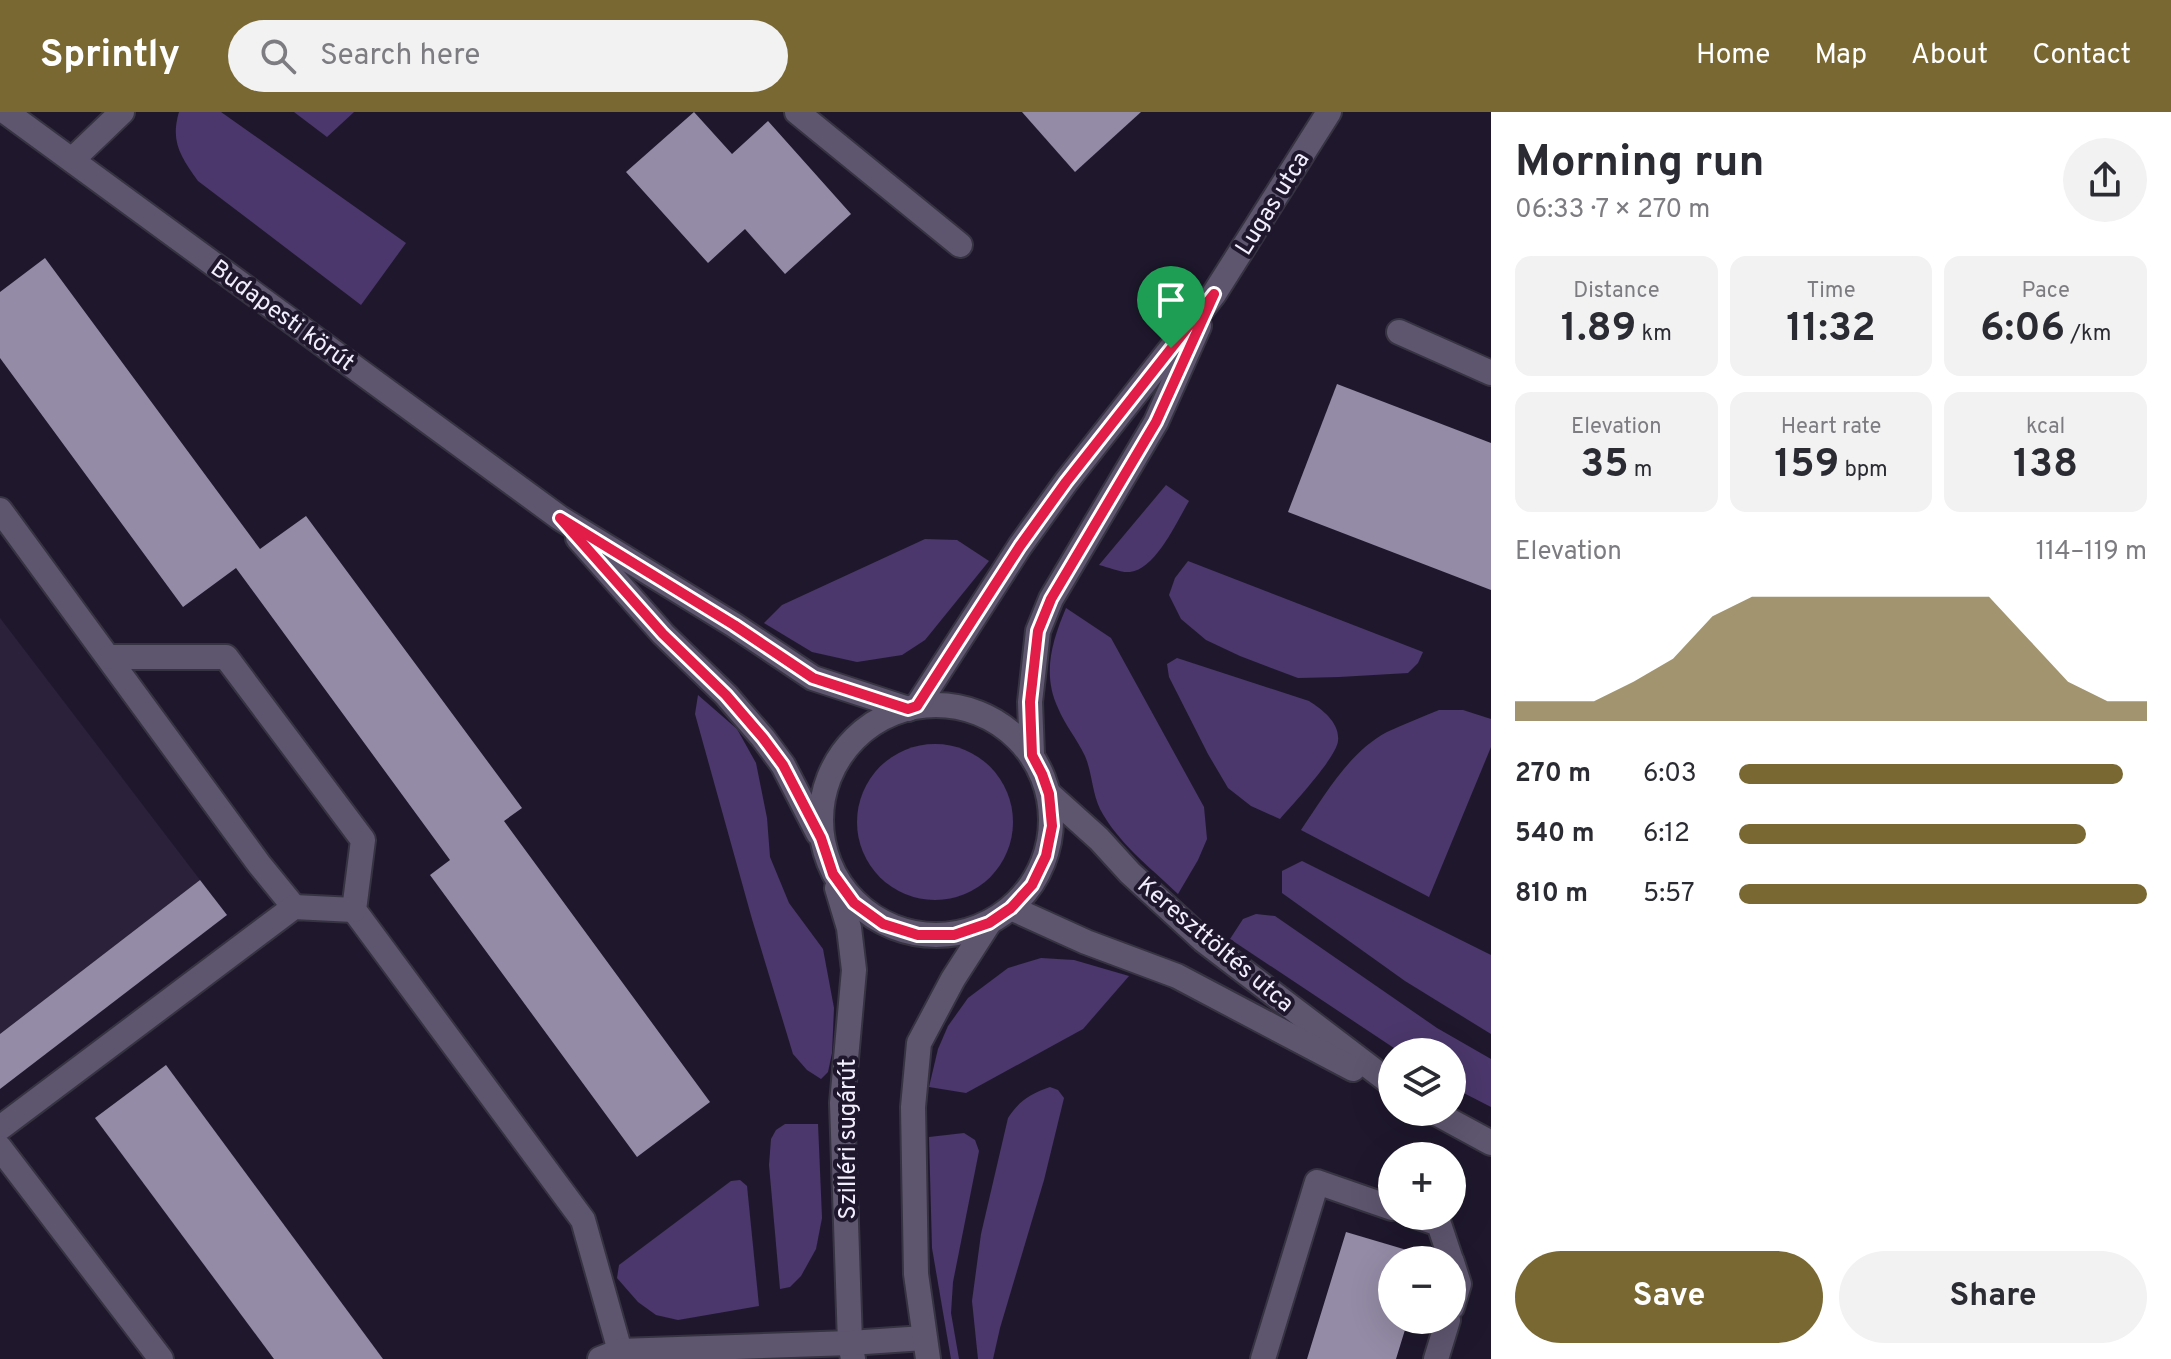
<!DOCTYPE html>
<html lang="en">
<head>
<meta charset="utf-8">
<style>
	:root { --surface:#fff; --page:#f2f2f3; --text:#2b2b33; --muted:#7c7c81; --accent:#7a6833 }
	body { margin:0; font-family:Overpass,sans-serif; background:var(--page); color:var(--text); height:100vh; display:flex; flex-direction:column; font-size:30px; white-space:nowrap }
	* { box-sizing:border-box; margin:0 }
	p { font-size:26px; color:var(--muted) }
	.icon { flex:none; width:44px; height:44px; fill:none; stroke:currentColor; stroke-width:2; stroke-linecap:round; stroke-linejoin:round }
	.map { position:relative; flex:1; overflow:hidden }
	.sheet { display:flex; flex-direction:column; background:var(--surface); width:680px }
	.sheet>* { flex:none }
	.fabs { position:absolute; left:1378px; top:926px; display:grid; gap:16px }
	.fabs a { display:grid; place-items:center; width:88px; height:88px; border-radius:50%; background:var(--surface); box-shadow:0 8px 32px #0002; font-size:40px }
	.pin { position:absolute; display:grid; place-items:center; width:68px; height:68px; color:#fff; margin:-82px -34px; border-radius:50% 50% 50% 0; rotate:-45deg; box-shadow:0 0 8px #0007 }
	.pin .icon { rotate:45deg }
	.round { display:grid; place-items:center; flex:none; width:84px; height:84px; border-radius:42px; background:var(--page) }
	.headline { display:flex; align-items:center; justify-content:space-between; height:136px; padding:0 24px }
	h1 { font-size:44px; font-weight:700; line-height:60px }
	.stats { display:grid; grid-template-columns:repeat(3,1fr); gap:12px; height:136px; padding:8px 24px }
	.stats div { display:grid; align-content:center; border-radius:16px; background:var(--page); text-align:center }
	.stats b { font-size:40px; font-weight:700 }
	.stats small { font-size:22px; font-weight:400 }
	.stats p { font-size:22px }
	.chart { height:224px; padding:16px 24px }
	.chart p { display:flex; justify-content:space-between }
	.chart svg { width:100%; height:144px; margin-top:8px; fill:var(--accent); opacity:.7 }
	.primary-button { display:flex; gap:16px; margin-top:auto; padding:16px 24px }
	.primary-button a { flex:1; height:92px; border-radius:48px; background:var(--accent); color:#fff; font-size:32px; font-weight:700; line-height:92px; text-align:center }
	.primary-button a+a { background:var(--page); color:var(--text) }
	ul { padding:0 24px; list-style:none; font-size:26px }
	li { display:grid; grid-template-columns:128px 96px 1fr; align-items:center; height:60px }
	li i { height:20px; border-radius:10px; background:var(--accent) }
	header { display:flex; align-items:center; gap:48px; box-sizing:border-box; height:112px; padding:0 40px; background:var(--accent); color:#fff }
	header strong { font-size:38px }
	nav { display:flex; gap:44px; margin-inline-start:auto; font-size:28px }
	.search { width:560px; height:72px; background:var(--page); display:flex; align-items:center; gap:20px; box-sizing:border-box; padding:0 28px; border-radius:44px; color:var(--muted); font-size:30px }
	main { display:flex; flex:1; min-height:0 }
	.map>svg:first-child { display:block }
	.built { fill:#2b213b }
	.green { fill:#4b376b }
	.building { fill:#948ba6 }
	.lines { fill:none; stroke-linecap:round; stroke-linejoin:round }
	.minor-casing { stroke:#383342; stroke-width:28 }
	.minor { stroke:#5e566f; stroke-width:24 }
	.route-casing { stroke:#fff; stroke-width:16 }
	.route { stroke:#e11d48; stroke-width:10 }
	.labels { text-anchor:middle; stroke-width:8; stroke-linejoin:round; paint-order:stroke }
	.street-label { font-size:24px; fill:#f2edfc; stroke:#1f182d }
</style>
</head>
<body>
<header>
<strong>Sprintly</strong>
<div class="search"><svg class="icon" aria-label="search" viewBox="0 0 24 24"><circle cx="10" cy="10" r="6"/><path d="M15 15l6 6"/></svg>Search here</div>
<nav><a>Home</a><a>Map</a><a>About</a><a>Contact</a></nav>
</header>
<main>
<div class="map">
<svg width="1491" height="1247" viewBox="0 0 1491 1247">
	<rect width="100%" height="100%" fill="#1f182d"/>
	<!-- built -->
	<path class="built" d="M 0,506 L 200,768 L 0,922 Z"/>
	<!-- green -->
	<g class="green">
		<path d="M 179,0 L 221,0 L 406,131 L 361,193 L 198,69 C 181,45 170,30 179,0 Z"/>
		<path d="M 294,0 L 354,0 L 327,25 Z"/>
		<path d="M 1166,373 L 1189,389 C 1177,409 1156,457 1130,460 C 1121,461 1108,455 1099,453 Z"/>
		<path d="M 925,427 L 957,428 L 989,449 L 925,528 L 902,543 L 857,550 L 812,540 L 764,511 L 782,493 Z"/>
		<path d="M 1188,449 L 1423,540 L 1418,551 L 1408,561 L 1339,565 L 1298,566 L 1240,544 L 1206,528 L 1181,507 L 1169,483 L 1175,466 Z"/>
		<path d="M 1066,496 L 1111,526 L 1204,695 L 1207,727 L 1198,748 L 1178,782 C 1150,755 1118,731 1100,697 C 1092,680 1092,660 1085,644 C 1077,627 1065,613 1058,596 C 1042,562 1052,529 1066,496 Z"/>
		<path d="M 1177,546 L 1309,589 C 1323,598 1340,611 1338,629 C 1336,646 1293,692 1280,707 L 1251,694 L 1228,676 L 1208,642 L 1169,565 L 1167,552 Z"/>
		<path d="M 698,583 L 737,617 L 756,651 L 767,706 L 770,745 L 789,791 L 823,837 L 834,896 L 832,941 L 828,960 L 821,967 L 807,958 L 793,942 L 752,807 L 695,602 Z"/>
		<path d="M 1439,598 L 1463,598 L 1491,607 L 1491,635 L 1429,785 L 1301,718 C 1325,683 1349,640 1387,620 C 1404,612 1422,605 1439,598 Z"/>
		<circle cx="935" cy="710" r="78"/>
		<path d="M 1302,749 L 1491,843 L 1491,922 L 1405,869 L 1282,781 L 1282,759 Z"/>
		<path d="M 1256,802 L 1275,804 L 1437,916 L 1491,947 L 1491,995 L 1452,975 L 1452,940 L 1400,940 L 1230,827 L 1243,807 Z"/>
		<path d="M 1041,846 L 1074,848 L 1129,864 L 1083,917 L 966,981 L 929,975 L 938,937 L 948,914 L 968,886 L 1008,856 Z"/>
		<path d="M 1050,975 L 1058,978 L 1064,986 L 1044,1068 L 1000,1216 L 993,1247 L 978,1247 L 972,1189 L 981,1122 L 1008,1006 C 1020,988 1030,982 1050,975 Z"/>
		<path d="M 785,1012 L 818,1012 L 822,1106 L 816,1137 L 801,1164 L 790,1175 L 780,1177 L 769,1053 L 771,1027 L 776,1018 Z"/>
		<path d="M 964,1021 L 975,1028 L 979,1039 L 953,1170 L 951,1201 L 959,1247 L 951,1247 L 932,1136 L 929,1025 Z"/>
		<path d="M 740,1068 L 747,1074 L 759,1194 L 678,1208 L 656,1203 L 638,1190 L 617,1166 L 619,1153 L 731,1069 Z"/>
	</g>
	<!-- building -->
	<g class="building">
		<path d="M 694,0 L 732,42 L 768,9 L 851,102 L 785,162 L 745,117 L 708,151 L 626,60 Z"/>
		<path d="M 1022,0 L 1141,0 L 1075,60 Z"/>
		<path d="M 45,146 L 260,437 L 306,404 L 522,696 L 504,709 L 710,990 L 637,1045 L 430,763 L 450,748 L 236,456 L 183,495 L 0,246 L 0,180 Z"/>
		<path d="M 1337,272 L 1491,331 L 1491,478 L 1288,400 Z"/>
		<path d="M 200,768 L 227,803 L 0,977 L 0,922 Z"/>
		<path d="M 166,953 L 383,1247 L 274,1247 L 95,1006 Z"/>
		<path d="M 1346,1120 L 1427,1144 L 1426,1148 L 1392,1148 L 1392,1208 L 1408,1208 L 1396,1247 L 1307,1247 Z"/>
	</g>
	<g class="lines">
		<defs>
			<g id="minor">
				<path d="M 6,0 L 560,406 L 734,513 L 813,566 L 908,597"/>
				<path d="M 797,0 L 960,133"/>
				<path d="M 72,48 L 122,0"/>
				<path d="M 1399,220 L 1491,261"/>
				<path d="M 0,398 L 259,752 L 294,795"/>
				<path d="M 578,426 L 663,522 L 726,583 L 763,626 L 783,653 L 818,721"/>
				<path d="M 110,545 L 226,545 L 363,728 L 354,798 L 583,1108 L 620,1239"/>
				<circle cx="936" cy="708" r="115"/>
				<path d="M 917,594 L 1020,434 L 1066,370 L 1214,182 L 1329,0"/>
				<path d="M 1032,643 L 1030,590 L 1038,519 L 1051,487 L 1156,310 L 1199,214"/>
				<path d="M 1049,682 L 1099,727 L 1130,761 L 1203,828 L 1392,972"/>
				<path d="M 837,776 L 849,816 L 854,858 L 842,991 L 850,1231 L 853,1247"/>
				<path d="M 1011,796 L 1086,830 L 1177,864 L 1353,957"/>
				<path d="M 1434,1000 L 1491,1031"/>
				<path d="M 0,1016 L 294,795 L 354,798"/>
				<path d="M 0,1036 L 161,1247"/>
				<path d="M 1416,1104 L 1439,1112 L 1451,1148"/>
				<path d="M 1452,1150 L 1459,1172 L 1452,1195"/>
				<path d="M 600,1247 L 620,1239 L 850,1231 L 924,1226"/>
				<path d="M 928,1247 L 916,1162 L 913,995 L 919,931 L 953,867 L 989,811"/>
				<path d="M 1263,1247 L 1317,1070 L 1392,1096"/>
				<path d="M 1436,1247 L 1448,1208"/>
			</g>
		</defs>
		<!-- minor casing -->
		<use href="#minor" class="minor-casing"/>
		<!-- minor -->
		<use href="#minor" class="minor"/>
	</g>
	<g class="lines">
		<defs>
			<path id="route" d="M 1214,182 L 1156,310 L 1051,487 L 1038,519 L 1030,590 L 1032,643 L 1042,662 L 1049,682 L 1052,714 L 1046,744 L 1032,773 L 1011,796 L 989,811 L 954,823 L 918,823 L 883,812 L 854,791 L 833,762 L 821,726 L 783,653 L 763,626 L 726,583 L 663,522 L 560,406 L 734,513 L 813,566 L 908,597 L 917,594 L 1020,434 L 1066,370 Z"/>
		</defs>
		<!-- route casing -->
		<use href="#route" class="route-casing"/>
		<!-- route -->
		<use href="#route" class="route"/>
	</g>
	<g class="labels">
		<!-- street labels -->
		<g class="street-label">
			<text transform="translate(1272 91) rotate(-58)" y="8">Lugas utca</text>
			<text transform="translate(283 203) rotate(36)" y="8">Budapesti körút</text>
			<text transform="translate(1216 832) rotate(40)" y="8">Kereszttöltés utca</text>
			<text transform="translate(847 1027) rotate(-90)" y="8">Szilléri sugárút</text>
		</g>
	</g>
</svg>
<div class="fabs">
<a><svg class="icon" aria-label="layers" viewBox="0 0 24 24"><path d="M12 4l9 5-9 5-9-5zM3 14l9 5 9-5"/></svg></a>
<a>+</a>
<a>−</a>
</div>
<div class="pin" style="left:1171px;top:236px;background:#1e9e55"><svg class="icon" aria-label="arrive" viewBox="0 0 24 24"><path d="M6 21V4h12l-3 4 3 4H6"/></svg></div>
</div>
<section class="sheet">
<div class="headline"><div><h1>Morning run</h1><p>06:33 · 7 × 270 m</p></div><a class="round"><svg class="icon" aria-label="share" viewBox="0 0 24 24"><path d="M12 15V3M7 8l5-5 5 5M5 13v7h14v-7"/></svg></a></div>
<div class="stats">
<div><p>Distance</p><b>1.89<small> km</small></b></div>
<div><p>Time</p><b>11:32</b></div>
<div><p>Pace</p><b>6:06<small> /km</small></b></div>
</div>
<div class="stats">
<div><p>Elevation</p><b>35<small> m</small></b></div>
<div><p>Heart rate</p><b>159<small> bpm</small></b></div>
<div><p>kcal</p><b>138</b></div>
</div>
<div class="chart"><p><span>Elevation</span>114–119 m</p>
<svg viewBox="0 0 160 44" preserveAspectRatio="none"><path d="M0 44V38L10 38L20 38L30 32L40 25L50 12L60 6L70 6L80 6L90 6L100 6L110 6L120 6L130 19L140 32L150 38L160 38V44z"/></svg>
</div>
<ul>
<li><b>270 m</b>6:03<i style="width:94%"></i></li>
<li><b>540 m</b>6:12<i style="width:85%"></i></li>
<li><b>810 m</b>5:57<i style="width:100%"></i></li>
</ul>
<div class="primary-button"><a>Save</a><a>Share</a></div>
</section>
</main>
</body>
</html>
